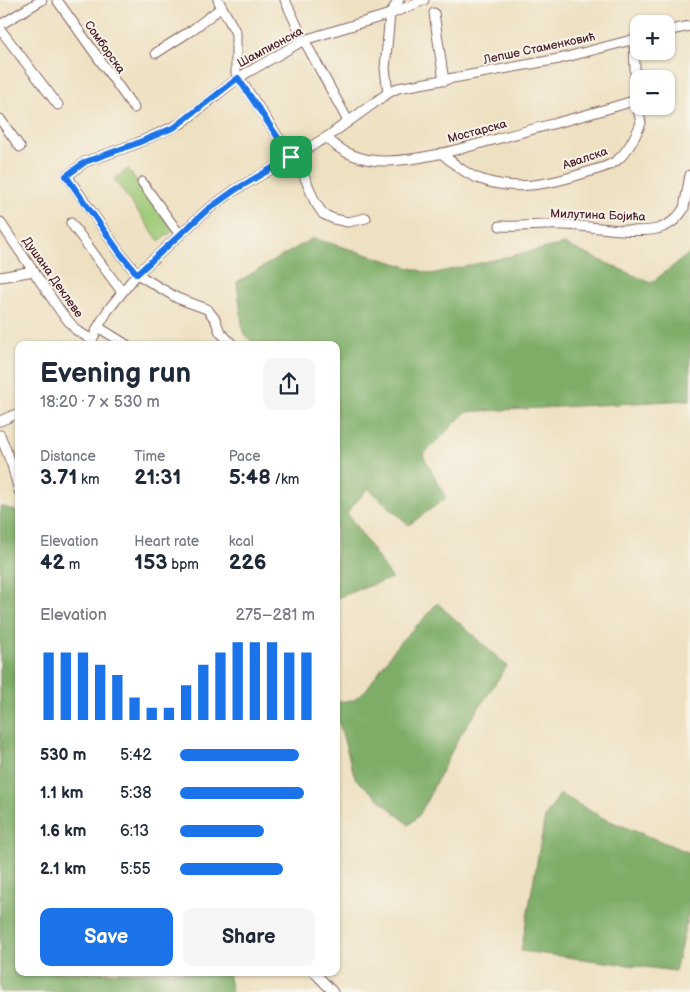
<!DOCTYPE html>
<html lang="en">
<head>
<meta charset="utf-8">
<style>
	:root { --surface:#fff; --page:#f6f6f7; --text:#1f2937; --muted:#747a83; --accent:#1a73e8 }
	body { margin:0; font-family:"Balsamiq Sans",sans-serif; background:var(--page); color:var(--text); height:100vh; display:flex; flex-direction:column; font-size:19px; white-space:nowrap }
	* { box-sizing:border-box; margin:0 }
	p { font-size:16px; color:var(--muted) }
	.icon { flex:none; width:28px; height:28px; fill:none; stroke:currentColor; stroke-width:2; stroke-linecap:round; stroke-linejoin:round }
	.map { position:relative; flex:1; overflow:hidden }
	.panel { position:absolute; left:15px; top:341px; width:325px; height:635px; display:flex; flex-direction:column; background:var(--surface); border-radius:10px; box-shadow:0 1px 4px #0004 }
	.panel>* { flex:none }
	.buttons { position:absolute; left:630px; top:15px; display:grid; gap:10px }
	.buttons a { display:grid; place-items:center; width:45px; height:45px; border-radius:10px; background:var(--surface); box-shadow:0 1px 4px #0004; font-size:25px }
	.pin { position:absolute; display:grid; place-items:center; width:42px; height:42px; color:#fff; margin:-21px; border-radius:10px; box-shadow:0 2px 8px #0006 }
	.round { display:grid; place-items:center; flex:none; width:52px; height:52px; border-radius:10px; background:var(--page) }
	.head { display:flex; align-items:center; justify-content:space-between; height:85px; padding:0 25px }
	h1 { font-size:28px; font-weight:700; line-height:38px }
	.stats { display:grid; grid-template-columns:repeat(3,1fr); gap:8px; height:85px; padding:5px 25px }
	.stats div { display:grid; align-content:center }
	.stats b { font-size:21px; font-weight:700 }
	.stats small { font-size:14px; font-weight:400 }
	.stats p { font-size:14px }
	.chart { height:140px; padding:10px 25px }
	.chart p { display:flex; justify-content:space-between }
	.chart svg { width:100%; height:90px; margin-top:5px; stroke:var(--accent); stroke-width:6 }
	.cta { display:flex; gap:10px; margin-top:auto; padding:10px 25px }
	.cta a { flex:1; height:58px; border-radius:10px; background:var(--accent); color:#fff; font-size:20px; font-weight:700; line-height:58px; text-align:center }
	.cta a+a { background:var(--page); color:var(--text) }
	ul { padding:0 25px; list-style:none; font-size:16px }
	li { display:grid; grid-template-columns:80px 60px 1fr; align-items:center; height:38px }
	li i { height:12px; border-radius:6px; background:var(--accent) }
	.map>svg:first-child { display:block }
	.green { fill:#9ec976; stroke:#747450 }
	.forest { fill:#7ead67; stroke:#646649 }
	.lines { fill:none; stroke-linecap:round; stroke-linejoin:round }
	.minor-casing { stroke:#836360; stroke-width:11 }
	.minor { stroke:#fff; stroke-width:9 }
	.route-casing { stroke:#fff; stroke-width:10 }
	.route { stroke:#1a73e8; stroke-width:6 }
	.labels { text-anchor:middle; stroke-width:4; stroke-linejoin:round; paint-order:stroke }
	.street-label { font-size:12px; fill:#4a1f2b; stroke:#f7f3e8 }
</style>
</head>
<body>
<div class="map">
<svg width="690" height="992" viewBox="0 0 690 992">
	<rect width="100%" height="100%" fill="#f7f3e8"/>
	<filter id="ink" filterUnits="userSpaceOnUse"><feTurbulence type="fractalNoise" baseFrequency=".02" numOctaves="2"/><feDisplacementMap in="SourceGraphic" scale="10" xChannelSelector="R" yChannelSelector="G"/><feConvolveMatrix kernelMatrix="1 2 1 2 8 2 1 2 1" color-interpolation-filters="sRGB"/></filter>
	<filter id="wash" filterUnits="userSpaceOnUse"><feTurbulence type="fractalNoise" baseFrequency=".0096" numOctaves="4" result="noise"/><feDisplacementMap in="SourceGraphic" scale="20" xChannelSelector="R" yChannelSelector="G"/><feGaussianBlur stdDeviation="1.12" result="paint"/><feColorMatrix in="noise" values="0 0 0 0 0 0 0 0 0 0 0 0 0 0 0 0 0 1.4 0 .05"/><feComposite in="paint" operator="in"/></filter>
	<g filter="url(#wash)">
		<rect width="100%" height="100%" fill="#eee1c2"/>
		<!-- green -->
		<path class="green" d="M 128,169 L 173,231 L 159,241 L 114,179 Z"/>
		<!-- forest -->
		<g class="forest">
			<path d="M 313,238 L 431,274 L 564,244 L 651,283 L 690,253 L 690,400 L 466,412 L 423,455 L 446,498 L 409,525 L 368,488 L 347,513 L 392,578 L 336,598 L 336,345 L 254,345 L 243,332 L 237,282 Z"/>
			<path d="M 0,506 L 19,512 L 19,972 L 228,973 L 232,992 L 0,992 Z"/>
			<path d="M 437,603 L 507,666 L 459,737 L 420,814 L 409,825 L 355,778 L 336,713 L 336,702 L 354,700 L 366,690 L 399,643 L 426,616 Z"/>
			<path d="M 560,794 L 605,819 L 690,853 L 690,908 L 675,971 L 521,951 L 545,817 Z"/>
		</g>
	</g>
	<g filter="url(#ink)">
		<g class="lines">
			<defs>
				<g id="minor">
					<path d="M 57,0 L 134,108"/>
					<path d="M 218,0 L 236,33 L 236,73 L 291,157"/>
					<path d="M 285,0 L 298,28"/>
					<path d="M 434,13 L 444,81"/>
					<path d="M 0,25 L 42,0"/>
					<path d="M 0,29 L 58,105"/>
					<path d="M 666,31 L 690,26"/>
					<path d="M 304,40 L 348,121"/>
					<path d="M 156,53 L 192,30 L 222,7"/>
					<path d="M 388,93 L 385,68 L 390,14 L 399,0"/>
					<path d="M 0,119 L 20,147"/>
					<path d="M 327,137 C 340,154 367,162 388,161 C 425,160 462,148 497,139 C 543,126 590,115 636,100"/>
					<path d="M 441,153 C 453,163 468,176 483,180 C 518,192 554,183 588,172 C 597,169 608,167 616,161 C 627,153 636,135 641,123 L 636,100 L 634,39"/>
					<path d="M 295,154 L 315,202 L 323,214 L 334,219 L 348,222 L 366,218"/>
					<path d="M 142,182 L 180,235"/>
					<path d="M 0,222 L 61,312 L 76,330 L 92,340"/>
					<path d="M 71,223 L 122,292"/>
					<path d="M 500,226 C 522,227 544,224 565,225 C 591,226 634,234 657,229 C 668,226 678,219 684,208 L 690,175"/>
					<path d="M 0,277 L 34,271"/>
					<path d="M 98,327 L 127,345"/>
					<path d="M 90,345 L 98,327 L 108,310 L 137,274 L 207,210 L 235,190 L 327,137 L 388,93 L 398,88 L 559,59 L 639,38"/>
					<path d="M 233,345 L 220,332 L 215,319 L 207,309 L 177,298 L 137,274 L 120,253 L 67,176 L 85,162 L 135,144 L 182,123 L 238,78 L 304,40 L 390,14 L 424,0"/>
					<path d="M 0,421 L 19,413"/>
					<path d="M 0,435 L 12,465 L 19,491"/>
					<path d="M 314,972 L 333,992"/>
				</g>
			</defs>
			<!-- minor casing -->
			<use href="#minor" class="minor-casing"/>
			<!-- minor -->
			<use href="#minor" class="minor"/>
		</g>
	</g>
	<g class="lines" filter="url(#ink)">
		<defs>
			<path id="route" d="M 238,78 L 291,157 L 235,190 L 207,210 L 137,274 L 120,253 L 66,176 L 85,162 L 135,144 L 175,127 Z"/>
		</defs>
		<!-- route casing -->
		<use href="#route" class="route-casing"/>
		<!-- route -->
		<use href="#route" class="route"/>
	</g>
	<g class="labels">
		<!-- street labels -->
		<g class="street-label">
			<text transform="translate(105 47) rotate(55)" y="4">Сомборска</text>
			<text transform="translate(270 47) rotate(-28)" y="4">Шампионска</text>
			<text transform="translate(539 48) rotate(-12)" y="4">Лепше Стаменковић</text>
			<text transform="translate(477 131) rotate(-15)" y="4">Мостарска</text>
			<text transform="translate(585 158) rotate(-19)" y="4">Авалска</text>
			<text transform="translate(598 215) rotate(2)" y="4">Милутина Бојића</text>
			<text transform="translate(53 277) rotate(55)" y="4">Душана Деклеве</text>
		</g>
	</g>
</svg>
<div class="buttons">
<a>+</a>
<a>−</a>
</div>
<div class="pin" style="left:291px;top:157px;background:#1e9e55"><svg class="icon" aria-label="arrive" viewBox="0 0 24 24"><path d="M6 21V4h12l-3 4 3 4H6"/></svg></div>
<section class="panel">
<div class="head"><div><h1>Evening run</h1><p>18:20 · 7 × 530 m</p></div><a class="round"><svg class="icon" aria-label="share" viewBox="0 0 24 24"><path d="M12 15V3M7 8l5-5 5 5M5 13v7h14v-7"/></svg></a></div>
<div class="stats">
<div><p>Distance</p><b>3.71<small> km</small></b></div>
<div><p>Time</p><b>21:31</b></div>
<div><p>Pace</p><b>5:48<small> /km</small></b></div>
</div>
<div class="stats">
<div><p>Elevation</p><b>42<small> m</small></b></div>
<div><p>Heart rate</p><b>153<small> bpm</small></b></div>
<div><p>kcal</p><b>226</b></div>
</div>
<div class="chart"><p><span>Elevation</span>275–281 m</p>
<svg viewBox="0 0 160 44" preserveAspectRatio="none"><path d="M5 44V11M15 44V11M25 44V11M35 44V17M45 44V22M55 44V33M65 44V38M75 44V38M85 44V27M95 44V17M105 44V11M115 44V6M125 44V6M135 44V6M145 44V11M155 44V11"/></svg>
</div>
<ul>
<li><b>530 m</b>5:42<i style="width:88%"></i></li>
<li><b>1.1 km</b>5:38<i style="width:92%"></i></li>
<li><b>1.6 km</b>6:13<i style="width:62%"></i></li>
<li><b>2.1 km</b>5:55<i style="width:76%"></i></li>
</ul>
<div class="cta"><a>Save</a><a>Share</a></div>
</section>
</div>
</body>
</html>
